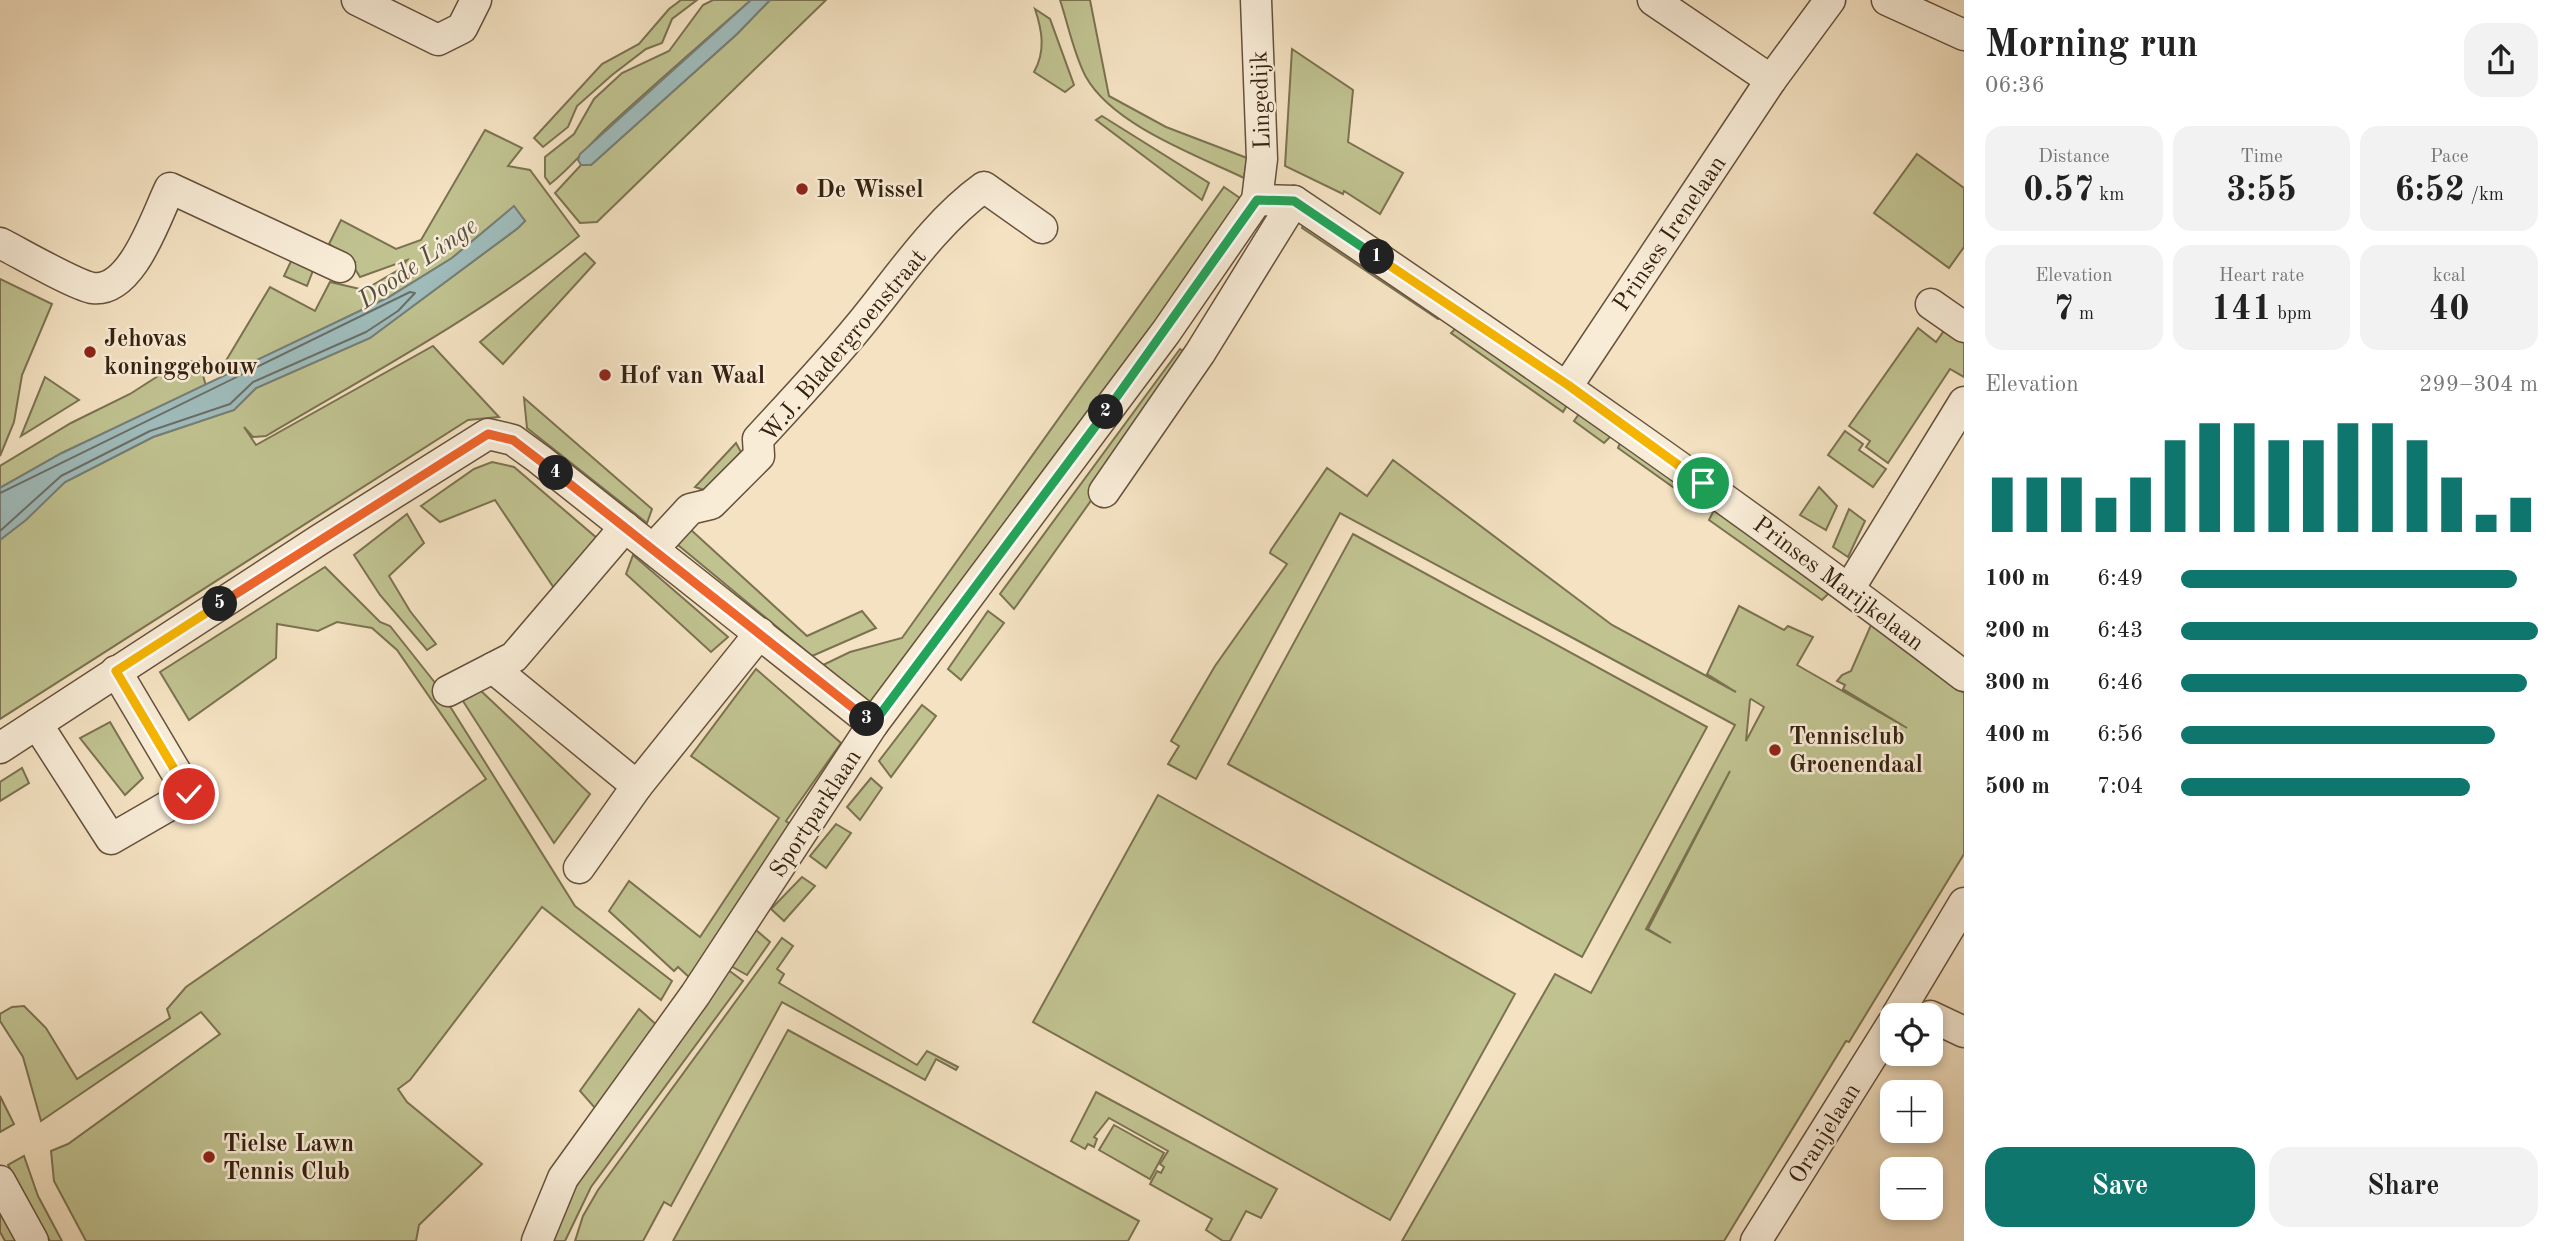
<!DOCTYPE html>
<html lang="en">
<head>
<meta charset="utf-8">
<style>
	:root { --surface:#fff; --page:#f2f2f2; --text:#222; --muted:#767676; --accent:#0f766e }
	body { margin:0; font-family:"Old Standard TT",serif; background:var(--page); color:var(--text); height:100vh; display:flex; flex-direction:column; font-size:26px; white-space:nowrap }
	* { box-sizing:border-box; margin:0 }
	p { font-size:23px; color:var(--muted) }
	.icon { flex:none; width:38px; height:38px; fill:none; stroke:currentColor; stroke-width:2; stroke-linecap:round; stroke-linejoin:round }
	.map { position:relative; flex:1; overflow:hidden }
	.side { display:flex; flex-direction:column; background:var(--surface); width:595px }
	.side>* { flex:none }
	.controls { position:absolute; left:1880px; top:1003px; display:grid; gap:14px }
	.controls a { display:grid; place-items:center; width:63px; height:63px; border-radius:14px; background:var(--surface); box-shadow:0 4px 10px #0003; font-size:35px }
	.pin { position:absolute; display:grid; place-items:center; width:60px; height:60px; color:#fff; margin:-30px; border:4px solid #fff; border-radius:50%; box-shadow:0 2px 7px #0007 }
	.km { position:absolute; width:35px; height:35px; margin:-18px; border-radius:50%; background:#222; color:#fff; font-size:19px; line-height:35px; text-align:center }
	.round { display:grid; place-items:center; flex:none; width:74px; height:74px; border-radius:21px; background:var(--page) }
	.summary { display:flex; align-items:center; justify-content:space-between; height:119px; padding:0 21px }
	h1 { font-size:38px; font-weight:800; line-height:52px }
	.figures { display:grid; grid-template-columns:repeat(3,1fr); gap:10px; height:119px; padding:7px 21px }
	.figures div { display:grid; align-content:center; border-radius:18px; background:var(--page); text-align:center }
	.figures b { font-size:35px; font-weight:800 }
	.figures small { font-size:19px; font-weight:400 }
	.figures p { font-size:19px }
	.chart { height:196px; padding:14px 21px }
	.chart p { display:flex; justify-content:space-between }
	.chart svg { width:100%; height:126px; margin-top:7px; stroke:var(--accent); stroke-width:6 }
	.primary-button { display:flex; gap:14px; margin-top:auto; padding:14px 21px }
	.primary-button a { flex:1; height:80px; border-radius:21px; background:var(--accent); color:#fff; font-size:28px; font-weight:800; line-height:80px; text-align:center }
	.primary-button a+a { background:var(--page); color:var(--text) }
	ul { padding:0 21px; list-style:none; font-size:23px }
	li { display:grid; grid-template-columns:112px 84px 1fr; align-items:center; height:52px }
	li i { height:18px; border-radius:9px; background:var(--accent) }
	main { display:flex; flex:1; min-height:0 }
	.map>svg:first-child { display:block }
	.green { fill:#c0c290; stroke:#7b7250; stroke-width:2; fill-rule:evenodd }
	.water { fill:#9fbcbc; stroke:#757e77; stroke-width:2 }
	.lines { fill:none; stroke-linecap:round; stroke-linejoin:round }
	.shore { stroke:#6a6e66; stroke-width:2 }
	.minor-casing { stroke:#66513c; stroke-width:33 }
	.minor { stroke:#f8ecd7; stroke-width:30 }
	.split-1-casing { stroke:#fff; stroke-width:14 }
	.split-2-casing { stroke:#fff; stroke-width:14 }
	.split-3-casing { stroke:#fff; stroke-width:14 }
	.split-4-casing { stroke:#fff; stroke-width:14 }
	.split-5-casing { stroke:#fff; stroke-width:14 }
	.split-6-casing { stroke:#fff; stroke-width:14 }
	.split-1 { stroke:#f5b400; stroke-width:9 }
	.split-2 { stroke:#22a559; stroke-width:9 }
	.split-3 { stroke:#22a559; stroke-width:9 }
	.split-4 { stroke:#f0652b; stroke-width:9 }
	.split-5 { stroke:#f0652b; stroke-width:9 }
	.split-6 { stroke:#f5b400; stroke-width:9 }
	.poi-dot { fill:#8f2418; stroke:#f8ecd7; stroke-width:2.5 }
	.labels { text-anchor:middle; stroke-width:5; stroke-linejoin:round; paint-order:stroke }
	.street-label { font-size:24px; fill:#362110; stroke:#f8ecd7 }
	.poi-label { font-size:24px; font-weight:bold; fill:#362110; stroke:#f8ecd7; text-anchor:start }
	.water-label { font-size:26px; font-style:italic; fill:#565044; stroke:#f8ecd7 }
</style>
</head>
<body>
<main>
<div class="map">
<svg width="1964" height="1241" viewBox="0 0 1964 1241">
	<rect width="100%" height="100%" fill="#f4e2c2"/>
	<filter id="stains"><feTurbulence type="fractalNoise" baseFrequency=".00286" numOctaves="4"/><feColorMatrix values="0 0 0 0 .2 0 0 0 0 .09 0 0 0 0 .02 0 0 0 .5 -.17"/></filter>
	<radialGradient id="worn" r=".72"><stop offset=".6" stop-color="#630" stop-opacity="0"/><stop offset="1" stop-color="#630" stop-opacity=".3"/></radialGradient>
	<!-- green -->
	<g class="green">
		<path d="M 681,0 L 697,0 L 672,19 L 662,43 L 646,49 L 612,75 L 577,106 L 568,127 L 543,147 L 534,138 L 602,64 L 639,44 L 669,9 Z"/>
		<path d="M 713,0 L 751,0 C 704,41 657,82 610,125 C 589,144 573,166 550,184 L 545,177 L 545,157 L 574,134 L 594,99 L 622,73 L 669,51 L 703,5 Z"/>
		<path d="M 770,0 L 826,0 L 597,222 L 580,223 L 555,193 L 581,165 L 591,165 L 737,34 Z"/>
		<path d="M 1060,0 L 1090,0 L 1109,96 L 1166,127 L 1247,158 L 1244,178 C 1196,155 1113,125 1086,77 C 1074,55 1068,24 1060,0 Z"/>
		<path d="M 1035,9 L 1050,19 L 1074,85 L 1065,92 L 1034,72 C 1046,51 1042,30 1035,9 Z"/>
		<path d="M 1292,49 L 1353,90 L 1348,142 L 1403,173 L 1380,214 L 1344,191 L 1343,194 L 1285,166 Z"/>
		<path d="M 1102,116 L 1209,183 L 1202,200 L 1096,120 Z"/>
		<path d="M 485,130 L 522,148 L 508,166 L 530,170 L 579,236 C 484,314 372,373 266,436 L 253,437 L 244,427 L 256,445 L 433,346 L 499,417 L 468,420 L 0,719 L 0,540 L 65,482 L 153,437 L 234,410 L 256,388 L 370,338 L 518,228 L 525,221 L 514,207 L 452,258 L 389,297 L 221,378 L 221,369 L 270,287 L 315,311 L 330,282 L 364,290 L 400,269 L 407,260 L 360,277 L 352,264 L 355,262 L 329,244 L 341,220 L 396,249 L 421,240 Z"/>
		<path d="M 1917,154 L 1964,188 L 1964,247 L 1949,268 L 1874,213 Z"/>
		<path d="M 1224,187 L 1247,203 L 877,711 L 823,665 L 850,652 L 902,638 Z"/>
		<path d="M 1307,217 L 1446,313 L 1438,319 L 1302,228 Z"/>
		<path d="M 585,253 L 595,263 L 503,364 L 480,342 Z"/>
		<path d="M 293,257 L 314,268 L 307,286 L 284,276 Z"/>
		<path d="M 0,279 L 52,304 L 22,375 L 14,422 L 0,456 Z"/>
		<path d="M 1459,325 L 1570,400 L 1563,412 L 1451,333 Z"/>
		<path d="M 1948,325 L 1964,338 L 1964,377 L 1950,369 L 1888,463 L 1866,447 L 1870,441 L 1849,426 L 1918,328 L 1936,342 Z"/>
		<path d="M 1180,349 L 1193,357 L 1014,609 L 1000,594 Z"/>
		<path d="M 199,361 L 206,386 L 62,453 L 0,488 L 0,466 L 71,423 L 130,394 L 180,362 Z"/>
		<path d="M 45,377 L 79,400 L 21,436 Z"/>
		<path d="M 524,398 L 652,509 L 647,523 L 527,428 Z"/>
		<path d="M 1584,407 L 1616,431 L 1604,443 L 1574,421 Z"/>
		<path d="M 1845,431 L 1863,444 L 1859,450 L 1886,469 L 1873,487 L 1828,455 Z"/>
		<path d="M 1623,436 L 1693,488 L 1687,497 L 1618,448 Z"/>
		<path d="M 736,443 L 741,452 L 707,491 L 695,487 Z"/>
		<path d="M 1393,460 L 1612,625 L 1736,692 L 1707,674 L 1739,606 L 1784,630 L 1788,626 L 1813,637 L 1797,665 L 1907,728 L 1843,689 L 1845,685 L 1837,681 L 1842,675 L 1851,671 L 1871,625 L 1964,693 L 1964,854 L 1849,1042 L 1846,1041 L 1724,1241 L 1402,1241 L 1555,974 L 1591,993 L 1735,725 L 1340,513 L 1196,779 L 1168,764 L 1179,746 L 1171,741 L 1215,666 L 1287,564 L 1270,553 L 1271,550 L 1327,468 L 1367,496 ZM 1751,699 L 1764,707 L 1746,741 L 1750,700 ZM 1730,771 L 1648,929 L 1671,943 L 1646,929 Z"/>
		<path d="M 492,462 L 514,467 L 598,539 L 556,591 L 495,500 L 440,522 L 421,506 L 474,469 Z"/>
		<path d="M 1819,487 L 1837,506 L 1826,530 L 1800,515 Z"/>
		<path d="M 1717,504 L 1832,590 L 1822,600 L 1709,520 Z"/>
		<path d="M 1849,509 L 1865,521 L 1848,557 L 1833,547 Z"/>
		<path d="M 407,514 L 424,543 L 389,576 L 410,611 L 436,644 L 427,650 L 380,595 L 354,555 Z"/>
		<path d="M 690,529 L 807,636 L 862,611 L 876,628 L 812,656 L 678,545 Z"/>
		<path d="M 1353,534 L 1707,727 L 1582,957 L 1228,764 Z"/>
		<path d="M 633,555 L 728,637 L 711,652 L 626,574 Z"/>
		<path d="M 325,567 L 380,622 L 390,626 L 436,684 L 575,906 L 672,981 L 661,1000 L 542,907 L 410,1080 L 398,1089 L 407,1102 L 482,1164 L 419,1225 L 416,1241 L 86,1241 L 54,1181 L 51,1151 L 68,1144 L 220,1034 L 201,1012 L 41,1121 L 23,1057 L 0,1021 L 0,1014 L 12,1007 L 24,1006 L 46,1028 L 77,1079 L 170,1018 L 167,1009 L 186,987 L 486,779 L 397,650 L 372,628 L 337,622 L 318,631 L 277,624 L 276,658 L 189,720 L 160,672 Z"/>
		<path d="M 988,611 L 1004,623 L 961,680 L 948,669 Z"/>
		<path d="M 756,669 L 841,743 L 786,821 L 794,827 L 690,978 L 678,967 L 674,971 L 609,911 L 629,881 L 700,937 L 779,818 L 691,756 Z"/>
		<path d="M 479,689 L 590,794 L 554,843 L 461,698 Z"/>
		<path d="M 922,705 L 936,716 L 891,777 L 879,761 Z"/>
		<path d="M 110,722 L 143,778 L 125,795 L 80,738 Z"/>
		<path d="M 22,768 L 29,783 L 0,801 L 0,782 Z"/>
		<path d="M 871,778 L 882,788 L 860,820 L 847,807 Z"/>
		<path d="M 1158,795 L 1515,994 L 1390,1220 L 1033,1022 Z"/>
		<path d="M 836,824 L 851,833 L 826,868 L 810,856 Z"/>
		<path d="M 802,877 L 815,886 L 784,921 L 771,909 Z"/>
		<path d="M 756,930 L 770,942 L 747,975 L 729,965 Z"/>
		<path d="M 782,938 L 793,946 L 777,969 L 784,974 L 779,983 L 917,1065 L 927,1051 L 958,1067 L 956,1070 L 936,1059 L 925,1080 L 782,1002 L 671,1206 L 664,1202 L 643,1241 L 575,1241 L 583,1216 L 598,1190 Z"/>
		<path d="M 727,969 L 743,981 L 591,1187 L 565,1241 L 548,1241 L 571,1190 Z"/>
		<path d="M 639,1009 L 660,1028 L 595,1108 L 580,1091 Z"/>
		<path d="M 788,1030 L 1139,1221 L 1128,1241 L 673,1241 Z"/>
		<path d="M 1096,1092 L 1277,1189 L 1261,1218 L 1246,1211 L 1230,1241 L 1223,1241 L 1206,1230 L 1212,1219 L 1150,1184 L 1157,1171 L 1161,1173 L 1164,1167 L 1160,1164 L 1168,1151 L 1109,1118 L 1094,1137 L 1097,1139 L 1094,1147 L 1088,1144 L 1085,1149 L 1071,1141 Z"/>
		<path d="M 0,1096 L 14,1124 L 0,1132 Z"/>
		<path d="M 1114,1125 L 1164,1153 L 1150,1179 L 1099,1150 Z"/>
		<path d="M 24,1156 L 38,1196 L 62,1241 L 50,1241 L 8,1165 Z"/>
		<path d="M 0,1197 L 25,1241 L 5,1241 L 0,1232 Z"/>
	</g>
	<!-- water -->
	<g class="water">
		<path d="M 751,0 L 770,0 L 737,34 L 591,165 L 581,165 L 578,160 L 580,154 Z"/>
		<path d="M 514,206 L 525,221 L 518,228 L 370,338 L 256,388 L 234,410 L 153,437 L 65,482 L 26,520 L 0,540 L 0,488 L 62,453 L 389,297 L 452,258 Z"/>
	</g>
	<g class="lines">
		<!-- shore -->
		<path class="shore" d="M 0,493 L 410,292 L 415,293 L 398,311 L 366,332 L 253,382 L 230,404 L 150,431 L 61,476 L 0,531"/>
		<defs>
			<g id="minor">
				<path d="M 357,0 L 438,40 L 462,28 L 476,0"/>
				<path d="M 1653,0 L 1771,80"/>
				<path d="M 1887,0 L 1964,35"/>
				<path d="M 1257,200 L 1294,201 C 1521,354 1746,510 1964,676"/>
				<path d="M 0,243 C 20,253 73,284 92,288 C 132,294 156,216 170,188 L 340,267"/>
				<path d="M 1931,304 L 1964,327"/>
				<path d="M 1568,385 L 1771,80 L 1830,0"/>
				<path d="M 1104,492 L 1200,353 L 1294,201"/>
				<path d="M 654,548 L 690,509 L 711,504 L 759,456 L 758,439 C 792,402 827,365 859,326 C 898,279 934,223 984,187 L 1042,228"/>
				<path d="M 1849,589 L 1964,402"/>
				<path d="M 493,668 L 637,786 L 760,633"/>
				<path d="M 448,691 L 514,657 L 625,527"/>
				<path d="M 37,724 L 111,839 L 189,794 L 116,671"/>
				<path d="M 0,748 L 319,540 L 488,434 L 513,440 L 539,459 L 873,724"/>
				<path d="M 579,868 L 637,786"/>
				<path d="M 1897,1015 L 1964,903"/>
				<path d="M 1930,1016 L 1964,1032"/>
				<path d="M 0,1181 L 33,1241"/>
				<path d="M 537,1241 L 563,1178 L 695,995 L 873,724 L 1166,332 L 1257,200 L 1262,159 L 1256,0"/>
				<path d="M 1756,1241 L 1892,1024"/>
			</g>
		</defs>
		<!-- minor casing -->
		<use href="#minor" class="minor-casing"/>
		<!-- minor -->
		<use href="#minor" class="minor"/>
	</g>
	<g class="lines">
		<defs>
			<path id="split-1" d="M 1377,257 L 1568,385 L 1703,483"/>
			<path id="split-2" d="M 1106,412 L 1257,200 L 1294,201 L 1377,257"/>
			<path id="split-3" d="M 867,719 L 873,724 L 1106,412"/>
			<path id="split-4" d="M 556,473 L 867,719"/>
			<path id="split-5" d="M 220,604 L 488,434 L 513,440 L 556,473"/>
			<path id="split-6" d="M 189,794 L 116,671 L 220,604"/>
		</defs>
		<!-- split-1 casing -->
		<use href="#split-1" class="split-1-casing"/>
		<!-- split-2 casing -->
		<use href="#split-2" class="split-2-casing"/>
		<!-- split-3 casing -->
		<use href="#split-3" class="split-3-casing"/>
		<!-- split-4 casing -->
		<use href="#split-4" class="split-4-casing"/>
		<!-- split-5 casing -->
		<use href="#split-5" class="split-5-casing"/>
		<!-- split-6 casing -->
		<use href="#split-6" class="split-6-casing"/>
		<!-- split-1 -->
		<use href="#split-1" class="split-1"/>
		<!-- split-2 -->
		<use href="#split-2" class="split-2"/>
		<!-- split-3 -->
		<use href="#split-3" class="split-3"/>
		<!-- split-4 -->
		<use href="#split-4" class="split-4"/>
		<!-- split-5 -->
		<use href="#split-5" class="split-5"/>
		<!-- split-6 -->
		<use href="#split-6" class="split-6"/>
	</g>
	<!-- markers -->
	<g class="poi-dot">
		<circle cx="802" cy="189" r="7"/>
		<circle cx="90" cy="352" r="7"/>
		<circle cx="605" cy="375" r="7"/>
		<circle cx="1775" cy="750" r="7"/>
		<circle cx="209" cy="1157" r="7"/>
	</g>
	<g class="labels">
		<!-- street labels -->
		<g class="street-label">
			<text transform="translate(1260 100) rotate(-92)" y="8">Lingedijk</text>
			<text transform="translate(1669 233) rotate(-56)" y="8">Prinses Irenelaan</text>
			<text transform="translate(843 345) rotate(-50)" y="8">W.J. Bladergroenstraat</text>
			<text transform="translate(1839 583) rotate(37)" y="8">Prinses Marijkelaan</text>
			<text transform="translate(815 813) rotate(-57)" y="8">Sportparklaan</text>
			<text transform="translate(1824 1133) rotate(-58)" y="8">Oranjelaan</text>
		</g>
		<!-- poi labels -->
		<g class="poi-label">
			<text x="816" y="197">De Wissel</text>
			<text x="104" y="346">Jehovas<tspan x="104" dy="28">koninggebouw</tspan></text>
			<text x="619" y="383">Hof van Waal</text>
			<text x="1789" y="744">Tennisclub<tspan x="1789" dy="28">Groenendaal</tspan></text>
			<text x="223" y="1151">Tielse Lawn<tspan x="223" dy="28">Tennis Club</tspan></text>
		</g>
		<!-- water labels -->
		<g class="water-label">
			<text transform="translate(417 262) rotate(-35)" y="9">Doode Linge</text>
		</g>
	</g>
	<rect width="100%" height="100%" filter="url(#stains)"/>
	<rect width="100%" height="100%" fill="url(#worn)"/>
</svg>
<div class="controls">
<a><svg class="icon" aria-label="locate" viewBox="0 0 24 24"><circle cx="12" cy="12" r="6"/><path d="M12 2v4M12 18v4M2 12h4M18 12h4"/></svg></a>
<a>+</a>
<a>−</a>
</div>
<div class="pin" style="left:1703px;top:483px;background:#1e9e55"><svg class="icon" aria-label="arrive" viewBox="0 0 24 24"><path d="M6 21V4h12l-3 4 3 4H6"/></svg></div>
<div class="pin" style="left:189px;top:794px;background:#d93025"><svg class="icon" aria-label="check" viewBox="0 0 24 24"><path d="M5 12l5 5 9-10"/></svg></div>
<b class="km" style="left:1377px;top:257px">1</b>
<b class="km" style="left:1106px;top:412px">2</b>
<b class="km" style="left:867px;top:719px">3</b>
<b class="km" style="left:556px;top:473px">4</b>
<b class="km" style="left:220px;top:604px">5</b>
</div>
<section class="side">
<div class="summary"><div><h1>Morning run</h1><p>06:36</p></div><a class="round"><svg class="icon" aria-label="share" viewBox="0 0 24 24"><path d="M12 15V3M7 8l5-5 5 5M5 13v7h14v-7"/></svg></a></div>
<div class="figures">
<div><p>Distance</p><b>0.57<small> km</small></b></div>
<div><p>Time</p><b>3:55</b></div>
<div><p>Pace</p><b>6:52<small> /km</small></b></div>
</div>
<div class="figures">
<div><p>Elevation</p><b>7<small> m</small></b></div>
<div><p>Heart rate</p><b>141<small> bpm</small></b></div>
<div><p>kcal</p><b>40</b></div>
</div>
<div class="chart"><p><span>Elevation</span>299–304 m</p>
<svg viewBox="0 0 160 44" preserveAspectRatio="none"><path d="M5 44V25M15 44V25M25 44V25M35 44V32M45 44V25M55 44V12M65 44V6M75 44V6M85 44V12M95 44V12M105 44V6M115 44V6M125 44V12M135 44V25M145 44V38M155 44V32"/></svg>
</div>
<ul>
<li><b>100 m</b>6:49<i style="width:94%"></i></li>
<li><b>200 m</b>6:43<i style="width:100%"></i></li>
<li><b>300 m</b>6:46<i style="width:97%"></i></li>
<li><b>400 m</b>6:56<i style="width:88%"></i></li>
<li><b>500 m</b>7:04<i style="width:81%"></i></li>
</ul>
<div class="primary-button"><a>Save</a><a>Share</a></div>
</section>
</main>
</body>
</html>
